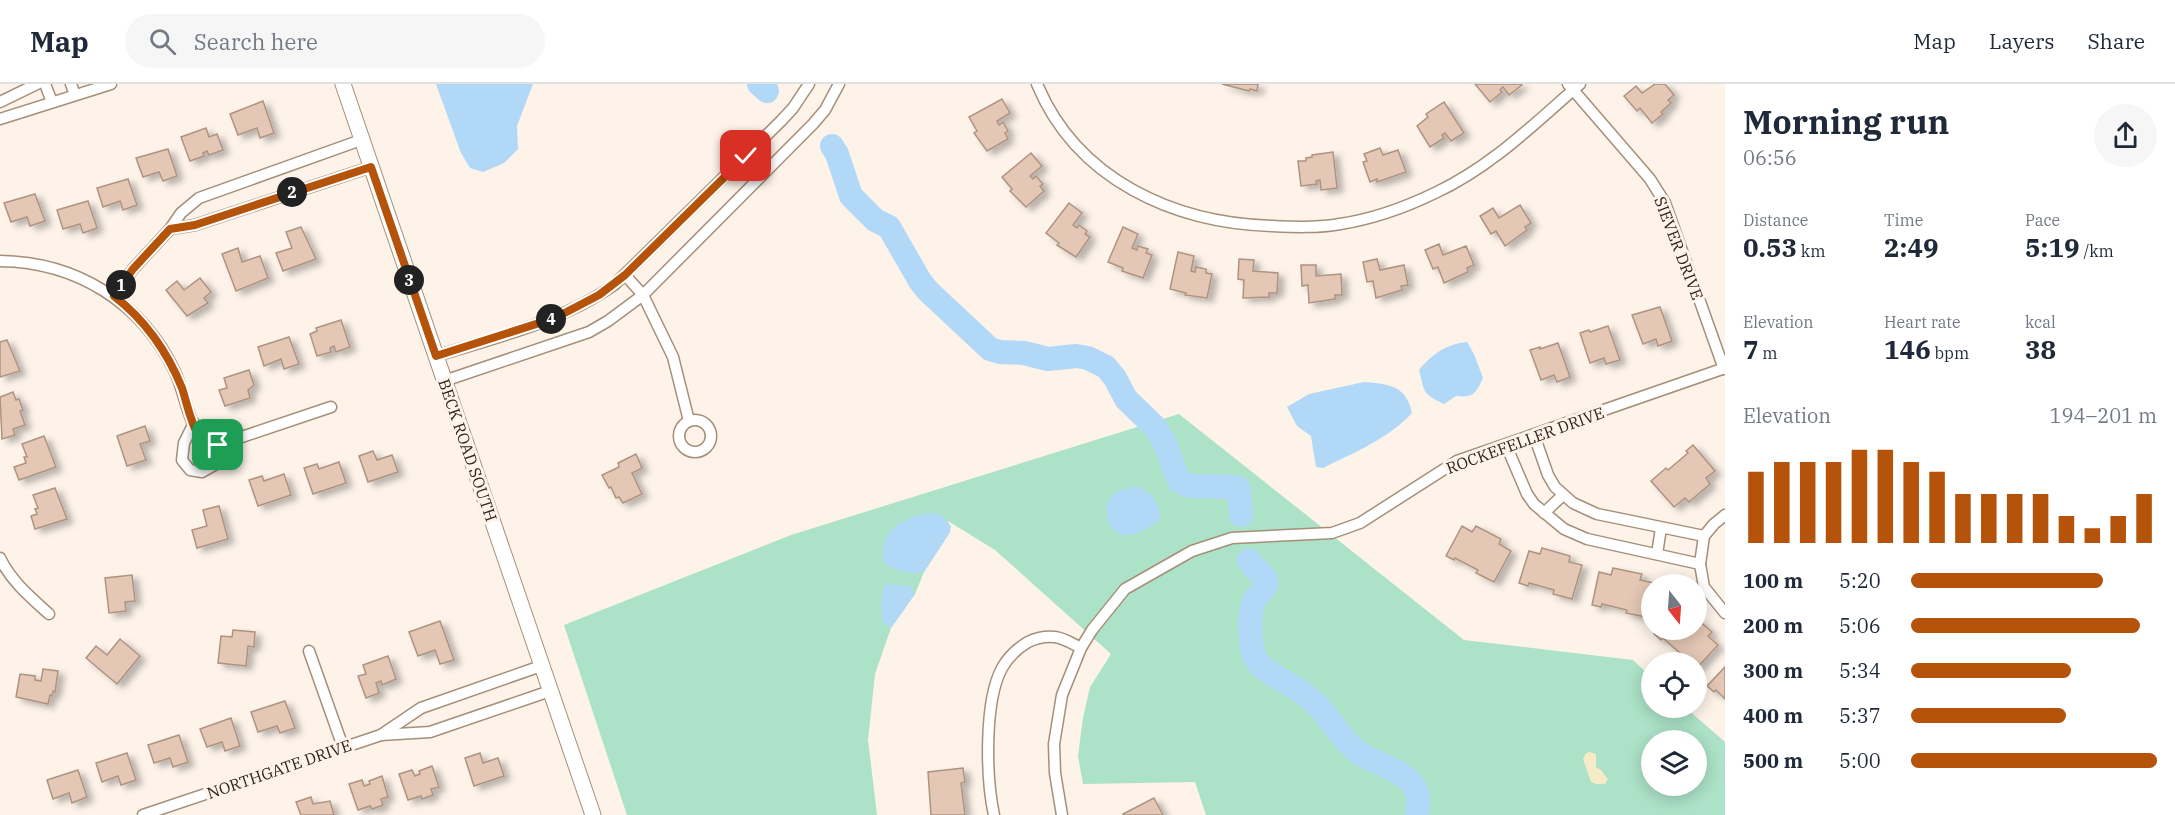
<!DOCTYPE html>
<html lang="en">
<head>
<meta charset="utf-8">
<style>
	:root { --surface:#fff; --page:#f6f6f7; --text:#1f2937; --muted:#747a83; --line:#e0e1e3; --accent:#b45309 }
	body { margin:0; font-family:"IBM Plex Serif",serif; background:var(--page); color:var(--text); height:100vh; display:flex; flex-direction:column; font-size:22px; white-space:nowrap }
	* { box-sizing:border-box; margin:0 }
	p { font-size:20px; color:var(--muted) }
	.icon { flex:none; width:33px; height:33px; fill:none; stroke:currentColor; stroke-width:2; stroke-linecap:round; stroke-linejoin:round }
	.map { position:relative; flex:1; overflow:hidden }
	.details { display:flex; flex-direction:column; background:var(--surface); width:450px }
	.details>* { flex:none }
	.needle { width:39px; rotate:163deg }
	.tools { position:absolute; left:1641px; top:490px; display:grid; gap:12px }
	.tools a { display:grid; place-items:center; width:66px; height:66px; border-radius:50%; background:var(--surface); box-shadow:0 3px 15px #0003; font-size:30px }
	.pin { position:absolute; display:grid; place-items:center; width:51px; height:51px; color:#fff; margin:-26px; border-radius:12px; box-shadow:0 3px 9px #0006 }
	.km { position:absolute; width:30px; height:30px; margin:-15px; border-radius:50%; background:#222; color:#fff; font-size:16px; line-height:30px; text-align:center }
	.round { display:grid; place-items:center; flex:none; width:63px; height:63px; border-radius:32px; background:var(--page) }
	.overview { display:flex; align-items:center; justify-content:space-between; height:102px; padding:0 18px }
	h1 { font-size:33px; font-weight:700; line-height:45px }
	.metrics { display:grid; grid-template-columns:repeat(3,1fr); gap:9px; height:102px; padding:6px 18px }
	.metrics div { display:grid; align-content:center }
	.metrics b { font-size:26px; font-weight:700 }
	.metrics small { font-size:16px; font-weight:400 }
	.metrics p { font-size:16px }
	.chart { height:168px; padding:12px 18px }
	.chart p { display:flex; justify-content:space-between }
	.chart svg { width:100%; height:108px; margin-top:6px; stroke:var(--accent); stroke-width:6 }
	ul { padding:0 18px; list-style:none; font-size:20px }
	li { display:grid; grid-template-columns:96px 72px 1fr; align-items:center; height:45px }
	li i { height:15px; border-radius:8px; background:var(--accent) }
	header { display:flex; align-items:center; gap:36px; box-sizing:border-box; height:84px; padding:0 30px; background:var(--surface); border-bottom:2px solid var(--line) }
	header strong { font-size:28px }
	nav { display:flex; gap:33px; margin-inline-start:auto; font-size:21px }
	.search { width:420px; height:54px; background:var(--page); display:flex; align-items:center; gap:15px; box-sizing:border-box; padding:0 21px; border-radius:33px; color:var(--muted); font-size:22px }
	main { display:flex; flex:1; min-height:0 }
	.map>svg:first-child { display:block }
	.green { fill:#ace2c7; fill-rule:evenodd }
	.sand { fill:#f5ebc6 }
	.water { fill:#b1d8f6 }
	.lines { fill:none; stroke-linecap:round; stroke-linejoin:round }
	.river { stroke:#b1d8f6; stroke-width:24 }
	.building { fill:#e4c7b4; stroke:#af9381; stroke-width:1.5; filter:url(#shadow) }
	.minor-casing { stroke:#a68f79; stroke-width:13 }
	.secondary-casing { stroke:#a68f79; stroke-width:17 }
	.minor { stroke:#fff; stroke-width:10 }
	.secondary { stroke:#fff; stroke-width:15 }
	.route-casing { stroke:#fff; stroke-width:12 }
	.route { stroke:#b45309; stroke-width:8 }
	.labels { text-anchor:middle; stroke-width:6; stroke-linejoin:round; paint-order:stroke }
	.street-label { font-size:16px; fill:#2e251c; stroke:#fdf3e9 }
</style>
</head>
<body>
<header>
<strong>Map</strong>
<div class="search"><svg class="icon" aria-label="search" viewBox="0 0 24 24"><circle cx="10" cy="10" r="6"/><path d="M15 15l6 6"/></svg>Search here</div>
<nav><a>Map</a><a>Layers</a><a>Share</a></nav>
</header>
<main>
<div class="map">
<svg width="1725" height="731" viewBox="0 0 1725 731">
	<defs>
		<filter id="shadow"><feDropShadow dx="6" dy="4" stdDeviation="3" flood-color="#0004"/></filter>
	</defs>
	<rect width="100%" height="100%" fill="#fdf3e9"/>
	<!-- green -->
	<path class="green" d="M 1179,330 L 1464,556 L 1633,576 L 1651,593 L 1652,624 L 1686,624 L 1725,658 L 1725,731 L 1206,731 L 1195,698 L 1083,700 L 1078,672 L 1083,634 L 1090,603 L 1111,570 L 995,466 L 948,437 L 950,448 L 924,488 L 915,510 L 891,544 L 875,590 L 868,656 L 877,731 L 627,731 L 564,541 L 791,451 ZM 1652,657 L 1696,657 L 1696,702 L 1652,702 Z"/>
	<!-- sand -->
	<path class="sand" d="M 1590,668 L 1596,670 L 1596,683 L 1601,686 L 1608,695 L 1605,700 L 1596,700 L 1591,698 L 1583,675 L 1586,669 Z"/>
	<!-- water -->
	<g class="water">
		<path d="M 436,0 L 533,0 L 517,42 L 518,65 L 504,79 L 483,88 L 470,84 L 461,69 Z"/>
		<path d="M 1467,258 L 1474,270 L 1483,294 C 1476,309 1474,314 1456,312 L 1444,320 C 1421,309 1425,308 1419,286 C 1432,270 1446,260 1467,258 Z"/>
		<path d="M 1364,298 C 1389,300 1406,301 1412,329 C 1388,355 1355,368 1323,384 L 1316,383 L 1311,352 L 1297,342 L 1287,323 L 1309,310 Z"/>
		<path d="M 1135,402 C 1152,407 1159,418 1160,436 C 1149,445 1120,462 1110,441 C 1107,436 1107,428 1106,422 L 1115,408 Z"/>
		<path d="M 928,429 L 940,430 L 951,442 L 950,448 L 924,488 C 909,491 895,487 883,478 C 880,446 900,435 928,429 Z"/>
		<path d="M 884,500 L 910,502 L 915,510 L 891,544 L 883,538 L 881,523 Z"/>
	</g>
	<g class="lines">
		<!-- river -->
		<g class="river">
			<path d="M 759,0 L 767,7"/>
			<path d="M 832,62 L 837,70 L 851,112 L 875,136 L 889,143 L 920,197 L 928,207 L 990,265 L 1000,268 L 1024,269 L 1048,275 L 1076,272 L 1088,274 L 1106,283 L 1115,294 L 1126,315 L 1156,344 L 1165,360 L 1179,397 L 1190,402 L 1234,403 L 1239,405 L 1241,431"/>
			<path d="M 1249,476 C 1252,484 1263,489 1266,496 C 1269,504 1258,509 1255,515 C 1248,529 1248,569 1260,581 C 1276,595 1297,602 1313,617 C 1330,632 1339,654 1358,668 C 1375,681 1404,685 1415,704 C 1420,712 1418,722 1417,731"/>
		</g>
	</g>
	<!-- building -->
	<g class="building">
		<path d="M 1222,0 L 1258,0 L 1257,7 L 1250,5 L 1249,7 Z"/>
		<path d="M 1475,0 L 1521,0 L 1522,1 L 1509,11 L 1503,3 L 1500,6 L 1502,8 L 1490,18 Z"/>
		<path d="M 1655,0 L 1665,0 L 1674,11 L 1668,16 L 1671,19 L 1661,28 L 1663,30 L 1652,39 L 1640,24 L 1637,27 L 1624,12 L 1636,2 L 1642,9 Z"/>
		<path d="M 1002,15 L 1010,29 L 997,37 L 999,41 L 1003,38 L 1008,47 L 1005,49 L 1008,55 L 987,67 L 974,49 L 977,47 L 969,33 Z"/>
		<path d="M 263,17 L 274,49 L 260,54 L 257,44 L 238,51 L 230,30 Z"/>
		<path d="M 1444,18 L 1464,49 L 1451,57 L 1445,49 L 1442,51 L 1444,54 L 1430,63 L 1417,42 L 1428,33 L 1426,30 Z"/>
		<path d="M 206,44 L 209,53 L 217,50 L 223,66 L 209,71 L 207,67 L 203,69 L 204,72 L 190,77 L 181,53 Z"/>
		<path d="M 1380,64 L 1383,71 L 1398,66 L 1406,88 L 1377,98 L 1377,95 L 1370,98 L 1363,78 L 1367,77 L 1364,70 Z"/>
		<path d="M 168,65 L 177,92 L 163,97 L 159,88 L 143,93 L 136,74 Z"/>
		<path d="M 1333,68 L 1337,104 L 1321,106 L 1320,96 L 1316,97 L 1317,100 L 1301,102 L 1298,77 L 1306,77 L 1306,74 L 1312,73 L 1312,71 Z"/>
		<path d="M 1031,69 L 1042,82 L 1030,92 L 1033,95 L 1036,92 L 1043,100 L 1040,102 L 1044,107 L 1026,123 L 1010,107 L 1012,105 L 1002,93 Z"/>
		<path d="M 128,95 L 137,121 L 123,126 L 120,117 L 103,123 L 97,104 Z"/>
		<path d="M 35,110 L 45,137 L 30,142 L 27,133 L 11,138 L 4,119 Z"/>
		<path d="M 88,117 L 97,144 L 83,149 L 80,140 L 63,145 L 57,126 Z"/>
		<path d="M 1069,119 L 1082,129 L 1073,141 L 1077,144 L 1079,141 L 1087,147 L 1085,150 L 1090,153 L 1076,173 L 1057,161 L 1059,159 L 1046,149 Z"/>
		<path d="M 1520,121 L 1531,139 L 1525,143 L 1527,146 L 1505,162 L 1496,147 L 1491,150 L 1480,132 L 1493,124 L 1499,134 Z"/>
		<path d="M 301,143 L 316,175 L 283,187 L 276,169 L 292,164 L 286,148 Z"/>
		<path d="M 1123,143 L 1138,150 L 1132,164 L 1137,166 L 1138,162 L 1148,165 L 1146,169 L 1152,171 L 1143,194 L 1122,187 L 1123,184 L 1108,178 Z"/>
		<path d="M 1439,160 L 1443,171 L 1466,162 L 1474,181 L 1467,184 L 1468,188 L 1444,199 L 1438,183 L 1433,185 L 1425,166 Z"/>
		<path d="M 238,164 L 242,178 L 260,172 L 268,194 L 236,207 L 222,170 Z"/>
		<path d="M 1178,168 L 1194,172 L 1191,187 L 1195,188 L 1196,183 L 1206,185 L 1206,189 L 1212,190 L 1207,214 L 1185,211 L 1186,209 L 1170,205 Z"/>
		<path d="M 1239,175 L 1254,176 L 1253,187 L 1278,189 L 1277,209 L 1269,209 L 1269,213 L 1243,214 L 1244,196 L 1238,195 Z"/>
		<path d="M 1377,175 L 1380,186 L 1404,181 L 1408,201 L 1401,202 L 1402,206 L 1376,214 L 1373,197 L 1367,198 L 1363,178 Z"/>
		<path d="M 1301,181 L 1316,181 L 1316,192 L 1341,190 L 1342,211 L 1335,211 L 1335,215 L 1309,219 L 1308,201 L 1302,202 Z"/>
		<path d="M 200,194 L 211,208 L 204,214 L 208,219 L 187,232 L 166,206 L 177,197 L 184,206 Z"/>
		<path d="M 1660,223 L 1672,257 L 1658,262 L 1656,255 L 1643,260 L 1632,231 Z"/>
		<path d="M 341,236 L 350,263 L 336,268 L 334,262 L 330,264 L 331,268 L 317,272 L 310,250 L 317,247 L 316,244 Z"/>
		<path d="M 1608,242 L 1620,276 L 1606,280 L 1604,274 L 1590,279 L 1580,249 L 1589,246 L 1590,248 Z"/>
		<path d="M 289,253 L 299,280 L 284,285 L 281,275 L 264,282 L 258,263 Z"/>
		<path d="M 7,256 L 20,287 L 0,293 L 0,258 Z"/>
		<path d="M 1558,259 L 1570,293 L 1557,298 L 1554,291 L 1541,296 L 1530,266 L 1540,263 L 1540,265 Z"/>
		<path d="M 249,286 L 254,301 L 248,306 L 250,314 L 225,322 L 219,306 L 227,304 L 224,294 Z"/>
		<path d="M 13,308 L 16,316 L 19,315 L 23,326 L 20,327 L 25,341 L 13,345 L 15,351 L 2,355 L 0,313 Z"/>
		<path d="M 145,342 L 150,357 L 140,360 L 146,376 L 127,382 L 117,352 Z"/>
		<path d="M 44,352 L 56,383 L 19,396 L 14,383 L 26,379 L 24,373 L 27,373 L 22,360 Z"/>
		<path d="M 1693,361 L 1715,387 L 1706,394 L 1710,400 L 1689,418 L 1685,414 L 1674,423 L 1651,397 L 1666,384 L 1668,386 L 1688,369 L 1686,367 Z"/>
		<path d="M 373,367 L 377,376 L 392,371 L 398,388 L 368,398 L 359,372 Z"/>
		<path d="M 636,370 L 642,384 L 632,389 L 642,410 L 623,419 L 619,413 L 616,414 L 611,403 L 609,404 L 602,391 L 619,383 L 618,379 Z"/>
		<path d="M 339,378 L 346,399 L 313,410 L 304,384 L 317,380 L 319,385 Z"/>
		<path d="M 284,390 L 291,411 L 258,422 L 249,396 L 262,392 L 264,397 Z"/>
		<path d="M 55,404 L 67,435 L 35,445 L 31,432 L 37,430 L 35,425 L 38,424 L 33,411 Z"/>
		<path d="M 219,422 L 228,455 L 197,464 L 192,446 L 207,442 L 203,426 Z"/>
		<path d="M 1462,442 L 1472,448 L 1476,442 L 1501,455 L 1499,460 L 1511,467 L 1494,498 L 1476,489 L 1478,486 L 1455,474 L 1454,476 L 1446,472 Z"/>
		<path d="M 1542,464 L 1570,472 L 1569,478 L 1582,481 L 1572,515 L 1553,510 L 1554,506 L 1529,499 L 1528,502 L 1519,499 L 1529,467 L 1540,470 Z"/>
		<path d="M 1613,484 L 1642,490 L 1640,496 L 1654,499 L 1652,501 L 1646,533 L 1626,529 L 1627,526 L 1602,520 L 1601,523 L 1592,521 L 1599,488 L 1611,491 Z"/>
		<path d="M 132,491 L 135,517 L 125,518 L 126,527 L 109,529 L 105,494 Z"/>
		<path d="M 1696,534 L 1712,548 L 1708,552 L 1718,561 L 1696,585 L 1696,579 L 1685,579 L 1680,574 L 1682,571 L 1663,554 L 1661,556 L 1654,550 L 1658,546 L 1696,546 Z"/>
		<path d="M 440,537 L 454,576 L 440,580 L 435,566 L 418,572 L 409,548 Z"/>
		<path d="M 233,546 L 255,548 L 254,563 L 248,562 L 246,582 L 218,579 L 221,552 L 232,553 Z"/>
		<path d="M 120,555 L 140,572 L 117,600 L 86,574 L 96,562 L 107,571 Z"/>
		<path d="M 388,572 L 396,595 L 382,601 L 381,597 L 376,599 L 379,609 L 366,614 L 358,592 L 366,590 L 363,581 Z"/>
		<path d="M 1725,583 L 1725,615 L 1716,606 L 1714,608 L 1707,602 Z"/>
		<path d="M 43,585 L 58,587 L 55,608 L 53,607 L 52,612 L 50,611 L 48,620 L 16,613 L 20,590 L 35,592 L 35,596 L 41,597 Z"/>
		<path d="M 285,617 L 295,644 L 280,649 L 277,642 L 258,648 L 251,628 Z"/>
		<path d="M 231,634 L 240,662 L 225,667 L 222,658 L 207,663 L 200,645 Z"/>
		<path d="M 179,651 L 188,678 L 173,683 L 170,674 L 154,679 L 148,661 Z"/>
		<path d="M 127,669 L 136,696 L 121,701 L 118,692 L 102,698 L 96,679 Z"/>
		<path d="M 480,669 L 483,679 L 498,674 L 504,692 L 474,702 L 465,674 Z"/>
		<path d="M 432,682 L 439,703 L 431,705 L 433,711 L 422,715 L 421,712 L 408,716 L 399,690 L 412,686 L 415,692 L 420,690 L 419,687 Z"/>
		<path d="M 963,684 L 965,698 L 961,699 L 965,731 L 931,731 L 928,688 Z"/>
		<path d="M 78,686 L 87,713 L 72,719 L 69,709 L 53,715 L 47,696 Z"/>
		<path d="M 382,692 L 388,713 L 381,715 L 383,721 L 372,725 L 370,722 L 358,726 L 349,700 L 362,696 L 364,702 L 370,700 L 369,697 Z"/>
		<path d="M 311,713 L 313,720 L 330,717 L 334,731 L 301,731 L 296,718 Z"/>
		<path d="M 1154,714 L 1163,731 L 1124,731 L 1123,730 Z"/>
	</g>
	<g class="lines">
		<defs>
			<g id="minor">
				<path d="M 45,0 L 52,18"/>
				<path d="M 71,0 L 75,11"/>
				<path d="M 1037,0 C 1077,96 1174,139 1272,142 C 1294,143 1318,144 1340,140 C 1373,135 1406,123 1435,109 C 1491,83 1534,40 1580,0"/>
				<path d="M 1568,0 L 1650,95 L 1665,119 L 1724,285"/>
				<path d="M 0,18 L 37,0"/>
				<path d="M 0,35 L 111,0"/>
				<path d="M 170,145 L 195,141 L 371,83"/>
				<path d="M 0,177 C 76,178 142,218 175,288 C 184,307 188,335 199,352 C 203,359 210,361 218,361 L 331,323"/>
				<path d="M 625,191 L 643,211 L 673,273 L 689,337"/>
				<path d="M 114,212 L 133,185 L 170,145 L 181,129 L 199,114 L 361,56"/>
				<path d="M 436,272 C 497,253 562,238 614,201 L 781,37 L 793,24 L 809,0"/>
				<path d="M 444,297 L 589,248 L 608,237 L 643,211 L 813,40 L 825,26 L 839,0"/>
				<circle cx="695" cy="352" r="16"/>
				<path d="M 194,339 L 184,359 L 182,376 L 190,386 L 202,388 L 216,380 L 229,358"/>
				<path d="M 1534,351 L 1548,391 L 1555,403 L 1573,419 L 1597,430 L 1704,452"/>
				<path d="M 1506,361 L 1527,410 L 1534,420 L 1564,445 L 1587,455 L 1700,480"/>
				<path d="M 1544,429 L 1563,411"/>
				<path d="M 1725,431 L 1714,440 L 1704,452 L 1700,480 L 1704,503 L 1725,529"/>
				<path d="M 1657,470 L 1661,444"/>
				<path d="M 0,474 C 11,497 30,513 49,530"/>
				<path d="M 309,567 L 343,663"/>
				<path d="M 381,651 L 421,624 L 541,582"/>
				<path d="M 143,731 L 381,651 L 430,648 L 550,607"/>
				<path d="M 994,731 C 986,694 984,617 1002,584 C 1008,573 1018,564 1028,558 C 1036,554 1046,552 1055,553 C 1064,554 1073,560 1081,564"/>
				<path d="M 1062,731 L 1055,689 L 1054,660 L 1062,611 L 1081,564 L 1092,546 L 1125,505 L 1192,467 L 1232,454 L 1332,449 L 1360,439 L 1457,377 L 1725,284"/>
			</g>
			<path id="secondary" d="M 343,0 L 593,731"/>
		</defs>
		<!-- minor casing -->
		<use href="#minor" class="minor-casing"/>
		<!-- secondary casing -->
		<use href="#secondary" class="secondary-casing"/>
		<!-- minor -->
		<use href="#minor" class="minor"/>
		<!-- secondary -->
		<use href="#secondary" class="secondary"/>
	</g>
	<g class="lines">
		<defs>
			<path id="route" d="M 218,361 C 210,361 203,359 199,352 C 190,338 187,319 182,304 C 167,267 145,236 114,212 L 133,185 L 170,145 L 195,141 L 371,83 L 436,272 L 555,234 L 599,211 L 625,191 L 746,72"/>
		</defs>
		<!-- route casing -->
		<use href="#route" class="route-casing"/>
		<!-- route -->
		<use href="#route" class="route"/>
	</g>
	<g class="labels">
		<!-- street labels -->
		<g class="street-label">
			<text transform="translate(1679 164) rotate(69)" y="6">SIEVER DRIVE</text>
			<text transform="translate(1525 356) rotate(-20)" y="6">ROCKEFELLER DRIVE</text>
			<text transform="translate(468 366) rotate(71)" y="6">BECK ROAD SOUTH</text>
			<text transform="translate(279 685) rotate(-19)" y="6">NORTHGATE DRIVE</text>
		</g>
	</g>
</svg>
<div class="tools">
<a><svg class="needle" viewBox="-14 -14 28 28"><path d="M0-13l5 13h-10z" fill="#e53935"/><path d="M0 13l5-13h-10z" fill="#747a83"/></svg></a>
<a><svg class="icon" aria-label="locate" viewBox="0 0 24 24"><circle cx="12" cy="12" r="6"/><path d="M12 2v4M12 18v4M2 12h4M18 12h4"/></svg></a>
<a><svg class="icon" aria-label="layers" viewBox="0 0 24 24"><path d="M12 4l9 5-9 5-9-5zM3 14l9 5 9-5"/></svg></a>
</div>
<div class="pin" style="left:218px;top:361px;background:#1e9e55"><svg class="icon" aria-label="arrive" viewBox="0 0 24 24"><path d="M6 21V4h12l-3 4 3 4H6"/></svg></div>
<div class="pin" style="left:746px;top:72px;background:#d93025"><svg class="icon" aria-label="check" viewBox="0 0 24 24"><path d="M5 12l5 5 9-10"/></svg></div>
<b class="km" style="left:121px;top:201px">1</b>
<b class="km" style="left:292px;top:108px">2</b>
<b class="km" style="left:409px;top:196px">3</b>
<b class="km" style="left:551px;top:235px">4</b>
</div>
<section class="details">
<div class="overview"><div><h1>Morning run</h1><p>06:56</p></div><a class="round"><svg class="icon" aria-label="share" viewBox="0 0 24 24"><path d="M12 15V3M7 8l5-5 5 5M5 13v7h14v-7"/></svg></a></div>
<div class="metrics">
<div><p>Distance</p><b>0.53<small> km</small></b></div>
<div><p>Time</p><b>2:49</b></div>
<div><p>Pace</p><b>5:19<small> /km</small></b></div>
</div>
<div class="metrics">
<div><p>Elevation</p><b>7<small> m</small></b></div>
<div><p>Heart rate</p><b>146<small> bpm</small></b></div>
<div><p>kcal</p><b>38</b></div>
</div>
<div class="chart"><p><span>Elevation</span>194–201 m</p>
<svg viewBox="0 0 160 44" preserveAspectRatio="none"><path d="M5 44V15M15 44V11M25 44V11M35 44V11M45 44V6M55 44V6M65 44V11M75 44V15M85 44V24M95 44V24M105 44V24M115 44V24M125 44V33M135 44V38M145 44V33M155 44V24"/></svg>
</div>
<ul>
<li><b>100 m</b>5:20<i style="width:78%"></i></li>
<li><b>200 m</b>5:06<i style="width:93%"></i></li>
<li><b>300 m</b>5:34<i style="width:65%"></i></li>
<li><b>400 m</b>5:37<i style="width:63%"></i></li>
<li><b>500 m</b>5:00<i style="width:100%"></i></li>
</ul>
</section>
</main>
</body>
</html>
